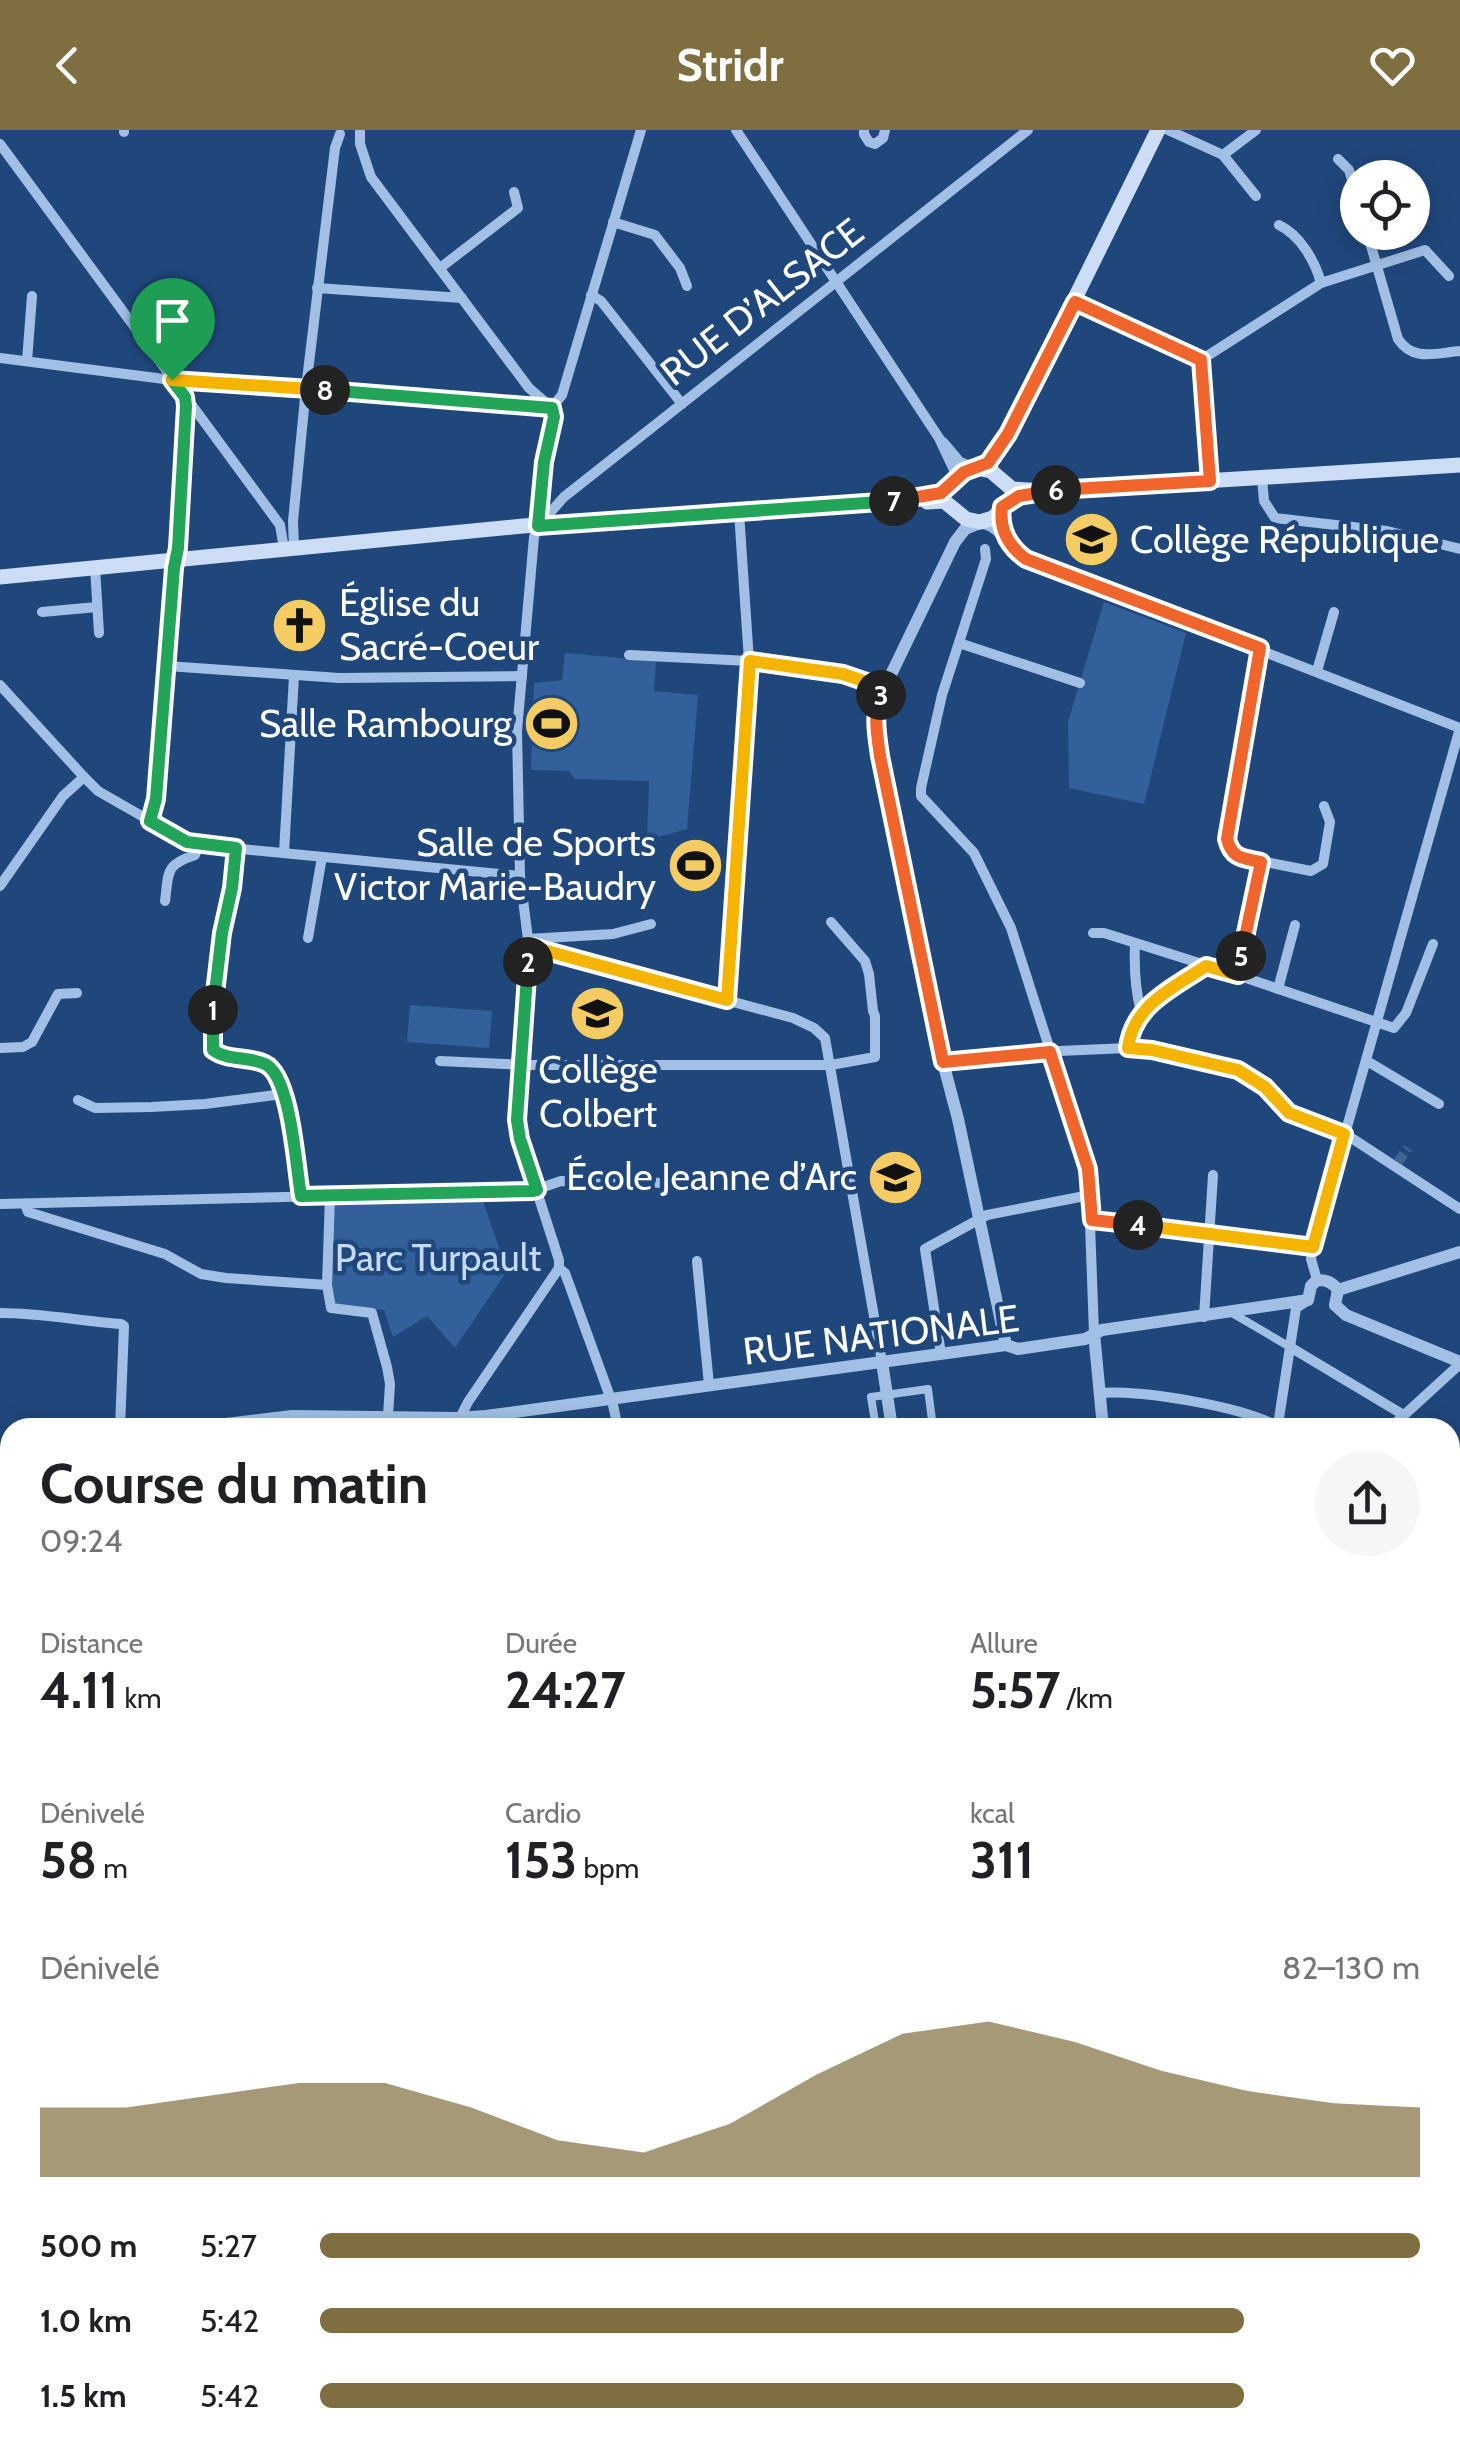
<!DOCTYPE html>
<html lang="fr">
<head>
<meta charset="utf-8">
<style>
	:root { --surface:#fff; --page:#f6f6f6; --text:#202124; --muted:#757577; --accent:#7f6e40 }
	body { margin:0; font-family:Cabin,sans-serif; background:var(--page); color:var(--text); height:100vh; display:flex; flex-direction:column; font-size:38px; white-space:nowrap }
	* { box-sizing:border-box; margin:0 }
	p { font-size:32px; color:var(--muted) }
	.icon { flex:none; width:55px; height:55px; fill:none; stroke:currentColor; stroke-width:2; stroke-linecap:round; stroke-linejoin:round }
	.map { position:relative; flex:1; overflow:hidden }
	.drawer { position:absolute; left:0px; top:1288px; width:1460px; height:1038px; display:flex; flex-direction:column; background:var(--surface); border-radius:30px 30px 0 0; box-shadow:0 5px 25px #0003 }
	.drawer>* { flex:none }
	.controls { position:absolute; left:1340px; top:30px; display:grid; gap:20px }
	.controls a { display:grid; place-items:center; width:90px; height:90px; border-radius:50%; background:var(--surface); box-shadow:0 5px 25px #0003; font-size:50px }
	.pin { position:absolute; display:grid; place-items:center; width:85px; height:85px; color:#fff; margin:-102px -42px; border-radius:50% 50% 50% 0; rotate:-45deg; box-shadow:0 0 10px #0007 }
	.pin .icon { rotate:45deg }
	.km { position:absolute; width:50px; height:50px; margin:-25px; border-radius:50%; background:#222; color:#fff; font-size:28px; line-height:50px; text-align:center }
	.round { display:grid; place-items:center; flex:none; width:105px; height:105px; border-radius:52px; background:var(--page) }
	.head { display:flex; align-items:center; justify-content:space-between; height:170px; padding:0 40px }
	h1 { font-size:55px; font-weight:700; line-height:75px }
	.stats { display:grid; grid-template-columns:repeat(3,1fr); gap:15px; height:170px; padding:10px 40px }
	.stats div { display:grid; align-content:center }
	.stats b { font-size:50px; font-weight:700 }
	.stats small { font-size:28px; font-weight:400 }
	.stats p { font-size:28px }
	.chart { height:280px; padding:20px 40px }
	.chart p { display:flex; justify-content:space-between }
	.chart svg { width:100%; height:180px; margin-top:10px; fill:var(--accent); opacity:.7 }
	ul { padding:0 40px; list-style:none; font-size:32px }
	li { display:grid; grid-template-columns:160px 120px 1fr; align-items:center; height:75px }
	li i { height:25px; border-radius:12px; background:var(--accent) }
	header { display:flex; justify-content:space-between; align-items:center; height:130px; padding:0 40px; background:var(--accent); color:#fff; font-size:45px; font-weight:700 }
	.map>svg:first-child { display:block }
	.green { fill:#33609a }
	.lines { fill:none; stroke-linecap:round; stroke-linejoin:round }
	.minor-tunnel { stroke:#416390; stroke-width:10; stroke-dasharray:10 5; stroke-linecap:butt }
	.pedestrian { stroke:#a2c0e6; stroke-width:8 }
	.minor { stroke:#a2c0e6; stroke-width:10 }
	.tertiary { stroke:#a2c0e6; stroke-width:12 }
	.secondary { stroke:#ccddf5; stroke-width:15 }
	.split-1-casing { stroke:#fff; stroke-width:20 }
	.split-2-casing { stroke:#fff; stroke-width:20 }
	.split-3-casing { stroke:#fff; stroke-width:20 }
	.split-4-casing { stroke:#fff; stroke-width:20 }
	.split-5-casing { stroke:#fff; stroke-width:20 }
	.split-6-casing { stroke:#fff; stroke-width:20 }
	.split-7-casing { stroke:#fff; stroke-width:20 }
	.split-8-casing { stroke:#fff; stroke-width:20 }
	.split-9-casing { stroke:#fff; stroke-width:20 }
	.split-1 { stroke:#22a559; stroke-width:12 }
	.split-2 { stroke:#22a559; stroke-width:12 }
	.split-3 { stroke:#f5b400; stroke-width:12 }
	.split-4 { stroke:#f0652b; stroke-width:12 }
	.split-5 { stroke:#f5b400; stroke-width:12 }
	.split-6 { stroke:#f0652b; stroke-width:12 }
	.split-7 { stroke:#f0652b; stroke-width:12 }
	.split-8 { stroke:#22a559; stroke-width:12 }
	.split-9 { stroke:#f5b400; stroke-width:12 }
	.labels { text-anchor:middle; stroke-width:9; stroke-linejoin:round; paint-order:stroke }
	.street-label { font-size:38px; fill:#fff; stroke:#20477c }
	.poi-label { font-size:38px; fill:#fff; stroke:#20477c; text-anchor:end }
	.park-label { font-size:38px; fill:#c6daf5; stroke:#20477c }
</style>
</head>
<body>
<header><svg class="icon" aria-label="back" viewBox="0 0 24 24"><path d="M15 5l-7 7 7 7"/></svg>Stridr<svg class="icon" aria-label="heart" viewBox="0 0 24 24"><path d="M12 20l-8-8c-3-5 5-10 8-4 3-6 11-1 8 4z"/></svg></header>
<div class="map">
<svg width="1460" height="2324" viewBox="0 0 1460 2324">
	<rect width="100%" height="100%" fill="#20477c"/>
	<!-- green -->
	<g class="green">
		<path d="M 1104,472 L 1186,503 L 1144,674 L 1069,658 L 1068,592 Z"/>
		<path d="M 565,523 L 656,531 L 654,561 L 698,565 L 687,699 L 647,710 L 649,651 L 575,649 L 569,641 L 531,640 L 534,553 L 562,550 Z"/>
		<path d="M 410,875 L 492,881 L 489,918 L 407,912 Z"/>
		<path d="M 481,1065 L 507,1141 L 455,1218 L 427,1186 L 393,1207 L 384,1180 L 335,1175 L 330,1154 L 333,1074 Z"/>
		<path d="M 1450,2289 L 1460,2315 L 1460,2324 L 1268,2324 L 1267,2315 L 1450,2315 Z"/>
	</g>
	<g class="lines">
		<!-- minor-tunnel -->
		<path class="minor-tunnel" d="M 1398,1032 L 1408,1018"/>
		<!-- pedestrian -->
		<g class="pedestrian">
			<path d="M 1232,1183 L 1290,1217"/>
			<path d="M 876,1298 L 871,1267 L 928,1259 L 933,1298"/>
		</g>
		<!-- minor -->
		<g class="minor">
			<path d="M 736,0 L 939,308 L 955,342 L 954,351"/>
			<path d="M 864,0 L 864,4 L 869,12 L 875,14 L 883,8 L 885,0"/>
			<path d="M 1168,0 L 1223,25 L 1256,66"/>
			<path d="M 124,2 L 124,0"/>
			<path d="M 360,2 L 360,14 L 371,47 L 529,258 L 551,277"/>
			<path d="M 0,14 L 280,395 L 284,419"/>
			<path d="M 1223,25 L 1256,0"/>
			<path d="M 1338,29 L 1349,40 L 1358,69"/>
			<path d="M 613,92 L 655,105 L 680,138 L 687,156"/>
			<path d="M 1279,95 C 1300,105 1315,131 1321,153"/>
			<path d="M 1367,102 L 1398,209 C 1413,232 1436,223 1460,221"/>
			<path d="M 440,138 L 518,78 L 514,62"/>
			<path d="M 317,158 L 462,168"/>
			<path d="M 591,165 L 601,171 L 682,274"/>
			<path d="M 1075,171 L 1201,230 L 1210,351"/>
			<path d="M 0,228 L 172,250 L 552,277"/>
			<path d="M 1201,230 L 1321,153 L 1425,120 L 1449,146"/>
			<path d="M 27,231 L 32,166"/>
			<path d="M 943,312 L 960,332 L 975,338"/>
			<path d="M 1262,348 L 1264,371 L 1275,388 L 1387,401 L 1460,419"/>
			<path d="M 981,393 C 1003,399 1008,417 1026,429 L 1460,598"/>
			<path d="M 539,395 L 564,367 L 1028,0"/>
			<path d="M 294,418 L 293,391 L 306,258 L 335,18 L 340,4"/>
			<path d="M 985,419 L 986,429 L 942,565 L 921,658 L 921,666 L 974,723 L 1011,798 L 1088,1039 L 1094,1203"/>
			<path d="M 95,437 L 99,503"/>
			<path d="M 42,482 L 97,477"/>
			<path d="M 959,513 L 1080,553"/>
			<path d="M 629,525 L 749,531 L 843,544 L 884,559"/>
			<path d="M 167,536 L 339,548 L 522,546"/>
			<path d="M 1317,541 L 1334,482"/>
			<path d="M 0,555 L 84,647 L 98,661 L 187,712 L 199,715 L 520,746"/>
			<path d="M 150,691 L 155,669 L 174,438 L 178,418 L 183,292"/>
			<path d="M 236,719 L 232,758 L 225,784 L 214,861 L 212,915 C 221,935 252,923 269,936 C 292,954 295,1036 301,1066"/>
			<path d="M 284,723 L 294,546"/>
			<path d="M 1261,731 L 1311,741 L 1323,734 L 1330,692 L 1324,676"/>
			<path d="M 0,756 L 63,666 L 84,647"/>
			<path d="M 165,771 C 169,741 165,735 195,725 L 199,715"/>
			<path d="M 1093,803 L 1104,803 L 1237,845 L 1394,898 L 1406,883 L 1433,814"/>
			<path d="M 308,808 L 322,727"/>
			<path d="M 528,809 L 613,804 L 651,794"/>
			<path d="M 1135,814 C 1134,837 1135,859 1141,882"/>
			<path d="M 529,817 L 793,888 L 814,898 L 825,908 L 882,1232"/>
			<path d="M 1237,845 L 1261,731 C 1243,728 1232,729 1227,709 L 1259,518"/>
			<path d="M 1278,859 L 1295,795"/>
			<path d="M 727,870 L 749,531 L 739,382"/>
			<path d="M 0,918 L 23,917 L 32,912 L 58,864 L 77,863"/>
			<path d="M 1128,918 L 1133,895 L 1141,882 L 1205,835"/>
			<path d="M 440,931 L 526,935 L 831,935 L 875,927 L 875,886 L 873,881 L 869,844 L 865,831 L 831,792"/>
			<path d="M 1367,931 L 1439,974"/>
			<path d="M 943,932 L 1059,921 L 1128,918 L 1152,920 L 1238,940 L 1265,957 L 1289,983 L 1350,1007 L 1460,1079"/>
			<path d="M 78,970 L 95,978 L 151,977 L 205,974 L 283,964"/>
			<path d="M 330,1066 L 327,1155 L 331,1178 L 372,1183 L 387,1237 L 390,1254 L 388,1286"/>
			<path d="M 0,1074 L 532,1061 L 561,1051 L 667,1053"/>
			<path d="M 25,1074 L 28,1082 L 165,1124 L 201,1144 L 226,1148 L 327,1155"/>
			<path d="M 1092,1090 L 1313,1117"/>
			<path d="M 697,1131 L 709,1255"/>
			<path d="M 1317,1150 L 1311,1129 L 1313,1117 L 1460,598"/>
			<path d="M 0,1183 C 41,1183 80,1191 121,1194 L 124,1196 L 120,1298"/>
			<path d="M 1204,1187 L 1213,1045"/>
			<path d="M 1290,1217 L 1402,1284"/>
			<path d="M 941,1224 L 925,1119 L 987,1085 L 1090,1065"/>
			<path d="M 1099,1263 C 1139,1259 1247,1277 1280,1298"/>
			<path d="M 1278,1295 L 1296,1178 L 1307,1171"/>
			<path d="M 455,1298 L 468,1272 L 559,1138"/>
			<path d="M 618,1298 L 613,1275 L 565,1143 L 559,1138 L 559,1130 L 520,1009 L 517,990 L 529,817 L 520,746 L 517,601 L 534,407 C 541,388 539,369 542,350 C 544,329 556,297 552,277 L 562,265 L 641,0"/>
			<path d="M 1390,1298 L 1460,1234"/>
			<path d="M 0,1347 L 10,1382"/>
			<path d="M 1450,1429 L 1460,1435"/>
			<path d="M 1450,1566 L 1460,1550"/>
			<path d="M 1450,1662 L 1460,1664"/>
			<path d="M 1450,1694 L 1460,1672"/>
			<path d="M 0,1765 L 10,1765"/>
			<path d="M 1450,1834 L 1460,1824"/>
			<path d="M 1450,2019 L 1460,2014"/>
			<path d="M 0,2039 L 10,2041"/>
			<path d="M 1450,2052 L 1460,2074"/>
			<path d="M 0,2310 L 10,2313"/>
			<path d="M 16,2315 L 49,2324"/>
			<path d="M 586,2315 L 599,2324"/>
			<path d="M 837,2315 L 842,2324"/>
			<path d="M 933,2315 L 938,2324"/>
			<path d="M 1046,2315 L 1051,2324"/>
			<path d="M 1067,2315 L 1068,2322"/>
			<path d="M 453,2324 L 460,2315"/>
			<path d="M 550,2324 L 550,2315"/>
			<path d="M 616,2324 L 619,2315"/>
			<path d="M 778,2324 L 781,2315"/>
		</g>
		<!-- tertiary -->
		<g class="tertiary">
			<path d="M 980,393 L 965,399 L 955,412 L 884,559 L 877,575 L 875,593 L 940,921 L 958,989 L 1006,1215"/>
			<path d="M 1338,1160 L 1460,1122"/>
			<path d="M 1094,1203 L 1103,1298"/>
			<path d="M 882,1232 L 892,1298"/>
			<path d="M 193,1298 L 292,1286 L 458,1288 L 486,1286 L 1006,1215 L 1018,1219 L 1085,1209 L 1102,1200 L 1308,1170 L 1311,1156 L 1317,1150 C 1327,1150 1332,1152 1338,1160 L 1335,1175 L 1346,1185 L 1460,1232"/>
			<path d="M 0,1337 L 10,1335"/>
		</g>
		<!-- secondary -->
		<g class="secondary">
			<path d="M 976,338 L 991,341 L 1012,359 L 1046,361 L 1460,335"/>
			<path d="M 927,372 L 944,371 L 966,389 L 980,392 L 993,388 L 1012,369 L 1028,365"/>
			<path d="M 0,447 L 523,396 L 909,370 L 941,363 L 963,342 L 983,336 L 991,328 L 1008,304 L 1158,0"/>
			<path d="M 0,1554 L 10,1573"/>
			<path d="M 0,1577 L 10,1595"/>
			<path d="M 1450,1926 L 1460,1915"/>
			<path d="M 1450,2217 L 1457,2229 L 1456,2239 L 1450,2245"/>
			<path d="M 1450,2278 L 1460,2303"/>
			<path d="M 1143,2315 L 1152,2321"/>
			<path d="M 65,2324 L 69,2315"/>
			<path d="M 1099,2324 L 1107,2315"/>
		</g>
	</g>
	<g class="lines">
		<defs>
			<path id="split-1" d="M 172,250 L 185,267 L 186,276 L 178,418 L 174,438 L 156,669 L 150,691 L 187,712 L 236,718 L 232,758 L 222,803 L 213,880"/>
			<path id="split-2" d="M 213,880 L 213,920 C 228,931 248,926 265,934 C 291,946 296,1038 301,1066 L 532,1061 L 537,1060 L 520,1009 L 517,990 L 528,832"/>
			<path id="split-3" d="M 528,832 L 529,817 L 532,817 L 727,870 L 750,531 L 843,544 L 884,558 L 881,565"/>
			<path id="split-4" d="M 881,565 C 873,586 877,604 880,626 L 943,932 L 1050,922 L 1088,1039 L 1092,1090 L 1138,1095"/>
			<path id="split-5" d="M 1138,1095 L 1313,1117 L 1344,1004 L 1289,983 L 1265,957 L 1238,940 L 1152,920 L 1128,918 C 1133,875 1173,858 1206,836 L 1238,845 L 1241,826"/>
			<path id="split-6" d="M 1056,360 L 1019,366 L 1002,377 C 999,399 1008,416 1026,429 L 1260,518 L 1227,709 C 1232,729 1243,728 1261,732 L 1241,826"/>
			<path id="split-7" d="M 894,371 L 941,363 L 964,342 L 988,333 L 1008,304 L 1075,172 L 1201,230 L 1210,351 L 1056,360"/>
			<path id="split-8" d="M 325,260 L 552,278 L 554,287 L 544,332 L 538,396 L 894,371"/>
			<path id="split-9" d="M 172,250 L 325,260"/>
		</defs>
		<!-- split-1 casing -->
		<use href="#split-1" class="split-1-casing"/>
		<!-- split-2 casing -->
		<use href="#split-2" class="split-2-casing"/>
		<!-- split-3 casing -->
		<use href="#split-3" class="split-3-casing"/>
		<!-- split-4 casing -->
		<use href="#split-4" class="split-4-casing"/>
		<!-- split-5 casing -->
		<use href="#split-5" class="split-5-casing"/>
		<!-- split-6 casing -->
		<use href="#split-6" class="split-6-casing"/>
		<!-- split-7 casing -->
		<use href="#split-7" class="split-7-casing"/>
		<!-- split-8 casing -->
		<use href="#split-8" class="split-8-casing"/>
		<!-- split-9 casing -->
		<use href="#split-9" class="split-9-casing"/>
		<!-- split-1 -->
		<use href="#split-1" class="split-1"/>
		<!-- split-2 -->
		<use href="#split-2" class="split-2"/>
		<!-- split-3 -->
		<use href="#split-3" class="split-3"/>
		<!-- split-4 -->
		<use href="#split-4" class="split-4"/>
		<!-- split-5 -->
		<use href="#split-5" class="split-5"/>
		<!-- split-6 -->
		<use href="#split-6" class="split-6"/>
		<!-- split-7 -->
		<use href="#split-7" class="split-7"/>
		<!-- split-8 -->
		<use href="#split-8" class="split-8"/>
		<!-- split-9 -->
		<use href="#split-9" class="split-9"/>
	</g>
	<!-- icons -->
	<defs>
		<symbol id="school-disc" viewBox="-11 -11 22 22"><circle r="9.5" fill="#f4cc63" stroke="#20477c"/><path d="M0-5L7-2L0 1L-7-2ZM-4 1L0 2.5L4 1V4Q0 6-4 4Z" fill="#111"/></symbol>
		<symbol id="church-disc" viewBox="-11 -11 22 22"><circle r="9.5" fill="#f4cc63" stroke="#20477c"/><path d="M-1.2-6h2.4v3.5h3.3v2.4h-3.3V6h-2.4V-.1h-3.3v-2.4h3.3Z" fill="#111"/></symbol>
		<symbol id="stadium-disc" viewBox="-11 -11 22 22"><circle r="9.5" fill="#f4cc63" stroke="#20477c"/><path d="M0-5a6.5 5 0 1 0 0 10a6.5 5 0 1 0 0-10ZM-3.5-1.8h7v3.6h-7Z" fill="#111"/></symbol>
	</defs>
	<g fill-rule="evenodd">
		<use href="#school-disc" x="1060" y="378" width="63" height="63"/>
		<use href="#church-disc" x="268" y="464" width="63" height="63"/>
		<use href="#stadium-disc" x="520" y="562" width="63" height="63"/>
		<use href="#stadium-disc" x="664" y="704" width="63" height="63"/>
		<use href="#school-disc" x="566" y="852" width="63" height="63"/>
		<use href="#school-disc" x="864" y="1016" width="63" height="63"/>
	</g>
	<g class="labels">
		<!-- street labels -->
		<g class="street-label">
			<text transform="translate(762 172) rotate(-38)" y="13">RUE D’ALSACE</text>
			<text transform="translate(881 1205) rotate(-7)" y="13">RUE NATIONALE</text>
		</g>
		<!-- poi labels -->
		<g class="poi-label">
			<text x="1130" y="423" text-anchor="start">Collège République</text>
			<text x="339" y="486" text-anchor="start">Église du<tspan x="339" dy="44">Sacré-Coeur</tspan></text>
			<text x="512" y="607">Salle Rambourg</text>
			<text x="656" y="726">Salle de Sports<tspan x="656" dy="44">Victor Marie-Baudry</tspan></text>
			<text x="598" y="953" text-anchor="middle">Collège<tspan x="598" dy="44">Colbert</tspan></text>
			<text x="857" y="1060">École Jeanne d’Arc</text>
		</g>
		<!-- park labels -->
		<g class="park-label">
			<text x="438" y="1141">Parc Turpault</text>
		</g>
	</g>
</svg>
<div class="controls">
<a><svg class="icon" aria-label="locate" viewBox="0 0 24 24"><circle cx="12" cy="12" r="6"/><path d="M12 2v4M12 18v4M2 12h4M18 12h4"/></svg></a>
</div>
<div class="pin" style="left:172px;top:250px;background:#1e9e55"><svg class="icon" aria-label="arrive" viewBox="0 0 24 24"><path d="M6 21V4h12l-3 4 3 4H6"/></svg></div>
<b class="km" style="left:213px;top:880px">1</b>
<b class="km" style="left:528px;top:832px">2</b>
<b class="km" style="left:881px;top:565px">3</b>
<b class="km" style="left:1138px;top:1095px">4</b>
<b class="km" style="left:1241px;top:826px">5</b>
<b class="km" style="left:1056px;top:360px">6</b>
<b class="km" style="left:894px;top:371px">7</b>
<b class="km" style="left:325px;top:260px">8</b>
<section class="drawer">
<div class="head"><div><h1>Course du matin</h1><p>09:24</p></div><a class="round"><svg class="icon" aria-label="share" viewBox="0 0 24 24"><path d="M12 15V3M7 8l5-5 5 5M5 13v7h14v-7"/></svg></a></div>
<div class="stats">
<div><p>Distance</p><b>4.11<small> km</small></b></div>
<div><p>Durée</p><b>24:27</b></div>
<div><p>Allure</p><b>5:57<small> /km</small></b></div>
</div>
<div class="stats">
<div><p>Dénivelé</p><b>58<small> m</small></b></div>
<div><p>Cardio</p><b>153<small> bpm</small></b></div>
<div><p>kcal</p><b>311</b></div>
</div>
<div class="chart"><p><span>Dénivelé</span>82–130 m</p>
<svg viewBox="0 0 160 44" preserveAspectRatio="none"><path d="M0 44V27L10 27L20 24L30 21L40 21L50 27L60 35L70 38L80 31L90 19L100 9L110 6L120 11L130 18L140 23L150 26L160 27V44z"/></svg>
</div>
<ul>
<li><b>500 m</b>5:27<i style="width:100%"></i></li>
<li><b>1.0 km</b>5:42<i style="width:84%"></i></li>
<li><b>1.5 km</b>5:42<i style="width:84%"></i></li>
</ul>
</section>
</div>
</body>
</html>
